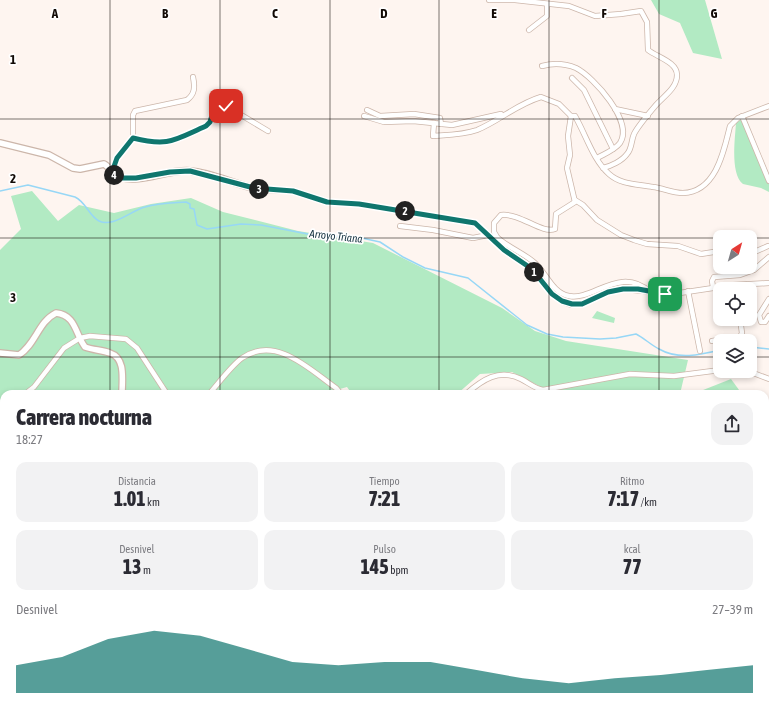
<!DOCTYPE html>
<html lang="es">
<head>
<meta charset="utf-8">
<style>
	:root { --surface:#fff; --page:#f2f2f3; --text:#2b2b33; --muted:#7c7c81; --accent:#0f766e }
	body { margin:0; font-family:"Asap Condensed",sans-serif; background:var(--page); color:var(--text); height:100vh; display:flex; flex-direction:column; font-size:15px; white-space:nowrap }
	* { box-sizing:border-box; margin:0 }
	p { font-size:13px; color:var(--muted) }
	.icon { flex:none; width:22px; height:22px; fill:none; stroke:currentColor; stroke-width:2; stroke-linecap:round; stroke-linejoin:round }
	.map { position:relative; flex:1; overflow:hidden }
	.side { position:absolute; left:0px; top:390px; width:769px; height:324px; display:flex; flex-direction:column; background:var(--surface); border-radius:12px 12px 0 0; box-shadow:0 2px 6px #0003 }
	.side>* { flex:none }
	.needle { width:26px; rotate:37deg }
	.tools { position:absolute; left:713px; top:230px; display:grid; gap:8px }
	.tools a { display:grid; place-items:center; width:44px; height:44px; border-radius:8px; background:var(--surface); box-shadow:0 2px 6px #0003; font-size:20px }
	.pin { position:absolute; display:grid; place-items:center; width:34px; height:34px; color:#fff; margin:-17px; border-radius:8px; box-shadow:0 2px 6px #0006 }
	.km { position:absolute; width:20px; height:20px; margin:-10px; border-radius:50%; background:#222; color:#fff; font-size:11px; line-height:20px; text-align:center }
	.round { display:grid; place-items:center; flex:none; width:42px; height:42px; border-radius:12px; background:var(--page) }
	.summary { display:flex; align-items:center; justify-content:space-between; height:68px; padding:0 16px }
	h1 { font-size:22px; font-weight:800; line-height:30px }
	.figures { display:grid; grid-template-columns:repeat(3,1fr); gap:6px; height:68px; padding:4px 16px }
	.figures div { display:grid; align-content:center; border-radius:10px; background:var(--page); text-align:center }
	.figures b { font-size:20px; font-weight:800 }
	.figures small { font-size:11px; font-weight:400 }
	.figures p { font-size:11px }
	.chart { height:112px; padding:8px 16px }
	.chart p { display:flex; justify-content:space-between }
	.chart svg { width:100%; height:72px; margin-top:4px; fill:var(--accent); opacity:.7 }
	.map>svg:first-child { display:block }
	.green { fill:#b2eac3 }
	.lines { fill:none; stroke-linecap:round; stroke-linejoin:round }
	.stream { stroke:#97d7f6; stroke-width:1.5 }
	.minor-casing { stroke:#ccb6aa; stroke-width:6 }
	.tertiary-casing { stroke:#ccb6aa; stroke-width:8 }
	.minor { stroke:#fff; stroke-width:4.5 }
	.tertiary { stroke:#fff; stroke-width:5.5 }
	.route-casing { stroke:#fff; stroke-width:8 }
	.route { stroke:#0f766e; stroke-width:5 }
	.grid { fill:none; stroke:#110a06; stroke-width:1; stroke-opacity:0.55 }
	.labels { text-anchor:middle; stroke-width:3.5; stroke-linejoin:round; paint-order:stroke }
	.water-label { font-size:11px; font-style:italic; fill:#143240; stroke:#fff }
	.grid-label { font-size:13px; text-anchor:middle; font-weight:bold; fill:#110a06; stroke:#fff; stroke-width:3.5; stroke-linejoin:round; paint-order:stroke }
</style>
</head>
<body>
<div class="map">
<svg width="769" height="714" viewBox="0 0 769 714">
	<rect width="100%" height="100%" fill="#fef5f0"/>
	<!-- green -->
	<g class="green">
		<path d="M 651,0 L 705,0 L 722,59 L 693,53 L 680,23 L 659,14 Z"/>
		<path d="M 742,119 L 769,184 L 769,192 L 761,188 L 743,184 C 730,174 735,139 736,123 Z"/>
		<path d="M 32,191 L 58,221 L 79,205 L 114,213 L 151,204 L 191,198 L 223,212 L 298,231 L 373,243 L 502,308 L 535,331 L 566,341 L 688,360 L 680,394 L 545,394 L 539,386 L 512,372 L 480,374 L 457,394 L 352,394 L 347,387 L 329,392 L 329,394 L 4,394 L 4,547 L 0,546 L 0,250 L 21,229 L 11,196 Z"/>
		<path d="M 597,311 L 615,318 L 614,323 L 592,318 Z"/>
		<path d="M 731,379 L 742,394 L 693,394 Z"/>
		<path d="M 765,424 L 769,429 L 769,459 L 766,459 L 766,465 L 769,466 L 769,530 L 765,530 Z"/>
		<path d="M 4,672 L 4,710 L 171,710 L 172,714 L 0,714 L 0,674 Z"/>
		<path d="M 177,710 L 420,710 L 416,714 L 381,711 L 374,714 L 179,714 Z"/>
		<path d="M 478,710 L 730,710 L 742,714 L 445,714 L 452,712 L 479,712 Z"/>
	</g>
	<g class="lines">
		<!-- stream -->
		<g class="stream">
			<path d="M 0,191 L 28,185 L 75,197 C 86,202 89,216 99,221 C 113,228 132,210 145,207 C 158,203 172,203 186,202 L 190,204 L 190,208 L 194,209 L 197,225 L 207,229 L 241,224 L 261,225 L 318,236 L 357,237 L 380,242 L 403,257 L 425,268 L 468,278 L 527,325 L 547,334 L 563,337 L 600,339 L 616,338 L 636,334 C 644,338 651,345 659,349 C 678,360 700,355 720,350"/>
			<path d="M 750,347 L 769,349"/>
		</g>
		<defs>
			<g id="minor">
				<path d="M 489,0 L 515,0 L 569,6 L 595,16 L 621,14 L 641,11 L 647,22 L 648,50 C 657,57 677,62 677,75 C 677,88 664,96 656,105 C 650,112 638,126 634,134 C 631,141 632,149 627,154 C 622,161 611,166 603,168"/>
				<path d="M 529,30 L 547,16 L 547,4"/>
				<path d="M 542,66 C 553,63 566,64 576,68 C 594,77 634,122 620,143 C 615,150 604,154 597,158"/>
				<path d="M 572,78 L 584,90 L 613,149"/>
				<path d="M 615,109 L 648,116"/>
				<path d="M 367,110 L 380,116 L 414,114 L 440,118 L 441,124"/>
				<path d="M 364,116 L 384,122 L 413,121 L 452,125 L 501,114"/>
				<path d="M 742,116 L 769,181"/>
				<path d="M 434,123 L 433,136 C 448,135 463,135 477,130 C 499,121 517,104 541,97 L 559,104 L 571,116"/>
				<path d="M 133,138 C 169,147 174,140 206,126 L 210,122 L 214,109 L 226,106 L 268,131"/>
				<path d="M 112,172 L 117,158 L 133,138 L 133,115 L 135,111 L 187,100 C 195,94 195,87 193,77"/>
				<path d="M 262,190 L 293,191 L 327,202 L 359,204 L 475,223 L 504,250 L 532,269 L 552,294 L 561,301 L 571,305 L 582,304 L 608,292 L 623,289 L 673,294 L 733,285 L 769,283"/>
				<path d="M 575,200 L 583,205 L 597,220 L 621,235 L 634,240 L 647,244 L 678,246 L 701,254 L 720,251"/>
				<path d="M 400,226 L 433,230 L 473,238 L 488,235"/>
				<path d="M 750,254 L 768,246"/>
				<path d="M 713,287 L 712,281 L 714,277 L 740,275 L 754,270 L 769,257"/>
				<path d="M 688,291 L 700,351"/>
				<path d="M 650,292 C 620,265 593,301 569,296 C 553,293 547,275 537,265 C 525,253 508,248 497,237 L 494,232 L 494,223 L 501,215 C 521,213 541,234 555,229 L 556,214 L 575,202 L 567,168 L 570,155 L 568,136 L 571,116 L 575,116 C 586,135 593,160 609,174 C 621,185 638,184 653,187 C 663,188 672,193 683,193 C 716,192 724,151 730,126 L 738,118 L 769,106"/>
				<path d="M 769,299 L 759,315 L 761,322 L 765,322 L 769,316"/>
				<path d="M 712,341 L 740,337 L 742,333 L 740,319"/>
				<path d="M 748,371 L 769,379"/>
				<path d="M 25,394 L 34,387 L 64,348 L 80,338 L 90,336 L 126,339 L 137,348 L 167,394"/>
				<path d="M 209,394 C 218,384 231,366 242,358 C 276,335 309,369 336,388 L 341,394"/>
				<path d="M 466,394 C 482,380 499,368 521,379 C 529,383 534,388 543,390 L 630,374 L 674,376 L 720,370"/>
				<path d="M 0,414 L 4,410"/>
				<path d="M 0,577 L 4,574"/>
				<path d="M 4,581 L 1,591 L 4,601"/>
				<path d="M 0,645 L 4,634"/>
				<path d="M 765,710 L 769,710"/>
			</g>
			<g id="tertiary">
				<path d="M 0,143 L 49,155 L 73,168 L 80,169 L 104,164 C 110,167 112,175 120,177 C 140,184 168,169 190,171 C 214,173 238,186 262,190"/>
				<path d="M 0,353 L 19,355 C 36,344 38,322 56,313 C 76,315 75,334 85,347 C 93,350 102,350 110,353 C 126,358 122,380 122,394"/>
				<path d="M 0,666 L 4,665"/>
			</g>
		</defs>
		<!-- minor casing -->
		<use href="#minor" class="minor-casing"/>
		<!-- tertiary casing -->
		<use href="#tertiary" class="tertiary-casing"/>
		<!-- minor -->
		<use href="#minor" class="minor"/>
		<!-- tertiary -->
		<use href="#tertiary" class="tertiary"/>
	</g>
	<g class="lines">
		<defs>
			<path id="route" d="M 226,106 L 214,109 L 210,122 L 206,126 C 174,140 169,147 133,138 L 117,158 L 112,172 L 120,178 L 136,178 L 170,172 L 190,171 L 254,188 L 293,191 L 327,202 L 359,204 L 475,223 L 504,250 L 532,269 L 552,294 L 562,301 L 572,304 L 582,304 L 608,292 L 623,289 L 638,289 L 665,294"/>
		</defs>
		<!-- route casing -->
		<use href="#route" class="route-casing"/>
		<!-- route -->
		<use href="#route" class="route"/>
	</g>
	<!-- grid -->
	<path class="grid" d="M 110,0 L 110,394M 220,0 L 220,394M 330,0 L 330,394M 439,0 L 439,394M 549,0 L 549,394M 659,0 L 659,394M 0,119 L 769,119M 0,238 L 720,238M 750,238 L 769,238M 0,357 L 720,357M 750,357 L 769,357M 0,476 L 4,476M 765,476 L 769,476M 0,595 L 4,595M 765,595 L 769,595M 110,710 L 110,714M 220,710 L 220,714M 330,710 L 330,714M 439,710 L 439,714M 549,710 L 549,714M 659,710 L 659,714"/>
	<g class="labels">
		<!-- water labels -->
		<g class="water-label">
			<text transform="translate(336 236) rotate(6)" y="4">Arroyo Triana</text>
		</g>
	</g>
	<g class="grid-label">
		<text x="55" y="18">A</text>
		<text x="165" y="18">B</text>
		<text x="275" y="18">C</text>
		<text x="384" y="18">D</text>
		<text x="494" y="18">E</text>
		<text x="604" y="18">F</text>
		<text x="714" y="18">G</text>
		<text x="13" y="64">1</text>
		<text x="13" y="183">2</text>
		<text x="13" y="302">3</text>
	</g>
</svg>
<div class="tools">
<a><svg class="needle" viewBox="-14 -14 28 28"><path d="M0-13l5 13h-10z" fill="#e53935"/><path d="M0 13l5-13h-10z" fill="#7c7c81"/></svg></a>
<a><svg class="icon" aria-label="locate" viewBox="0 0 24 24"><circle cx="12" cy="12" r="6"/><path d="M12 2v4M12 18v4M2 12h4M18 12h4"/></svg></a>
<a><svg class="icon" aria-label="layers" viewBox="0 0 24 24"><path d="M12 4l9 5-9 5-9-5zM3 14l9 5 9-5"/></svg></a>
</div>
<div class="pin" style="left:665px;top:294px;background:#1e9e55"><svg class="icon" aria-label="arrive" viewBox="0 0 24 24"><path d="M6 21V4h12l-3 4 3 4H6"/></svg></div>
<div class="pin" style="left:226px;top:106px;background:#d93025"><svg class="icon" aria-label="check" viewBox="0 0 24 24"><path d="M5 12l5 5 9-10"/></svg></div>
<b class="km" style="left:534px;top:272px">1</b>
<b class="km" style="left:405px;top:211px">2</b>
<b class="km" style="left:259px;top:189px">3</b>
<b class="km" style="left:114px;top:175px">4</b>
<section class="side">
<div class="summary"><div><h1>Carrera nocturna</h1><p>18:27</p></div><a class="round"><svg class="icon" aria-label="share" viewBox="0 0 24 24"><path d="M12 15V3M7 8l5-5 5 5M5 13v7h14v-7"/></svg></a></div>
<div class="figures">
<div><p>Distancia</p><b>1.01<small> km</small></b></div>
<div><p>Tiempo</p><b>7:21</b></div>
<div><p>Ritmo</p><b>7:17<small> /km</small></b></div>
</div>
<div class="figures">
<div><p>Desnivel</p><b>13<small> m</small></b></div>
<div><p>Pulso</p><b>145<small> bpm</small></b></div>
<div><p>kcal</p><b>77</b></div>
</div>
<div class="chart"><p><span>Desnivel</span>27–39 m</p>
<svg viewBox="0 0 160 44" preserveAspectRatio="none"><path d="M0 44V27L10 22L20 11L30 6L40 9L50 17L60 25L70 27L80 25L90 25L100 30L110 35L120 38L130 35L140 33L150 30L160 27V44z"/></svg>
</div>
</section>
</div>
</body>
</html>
